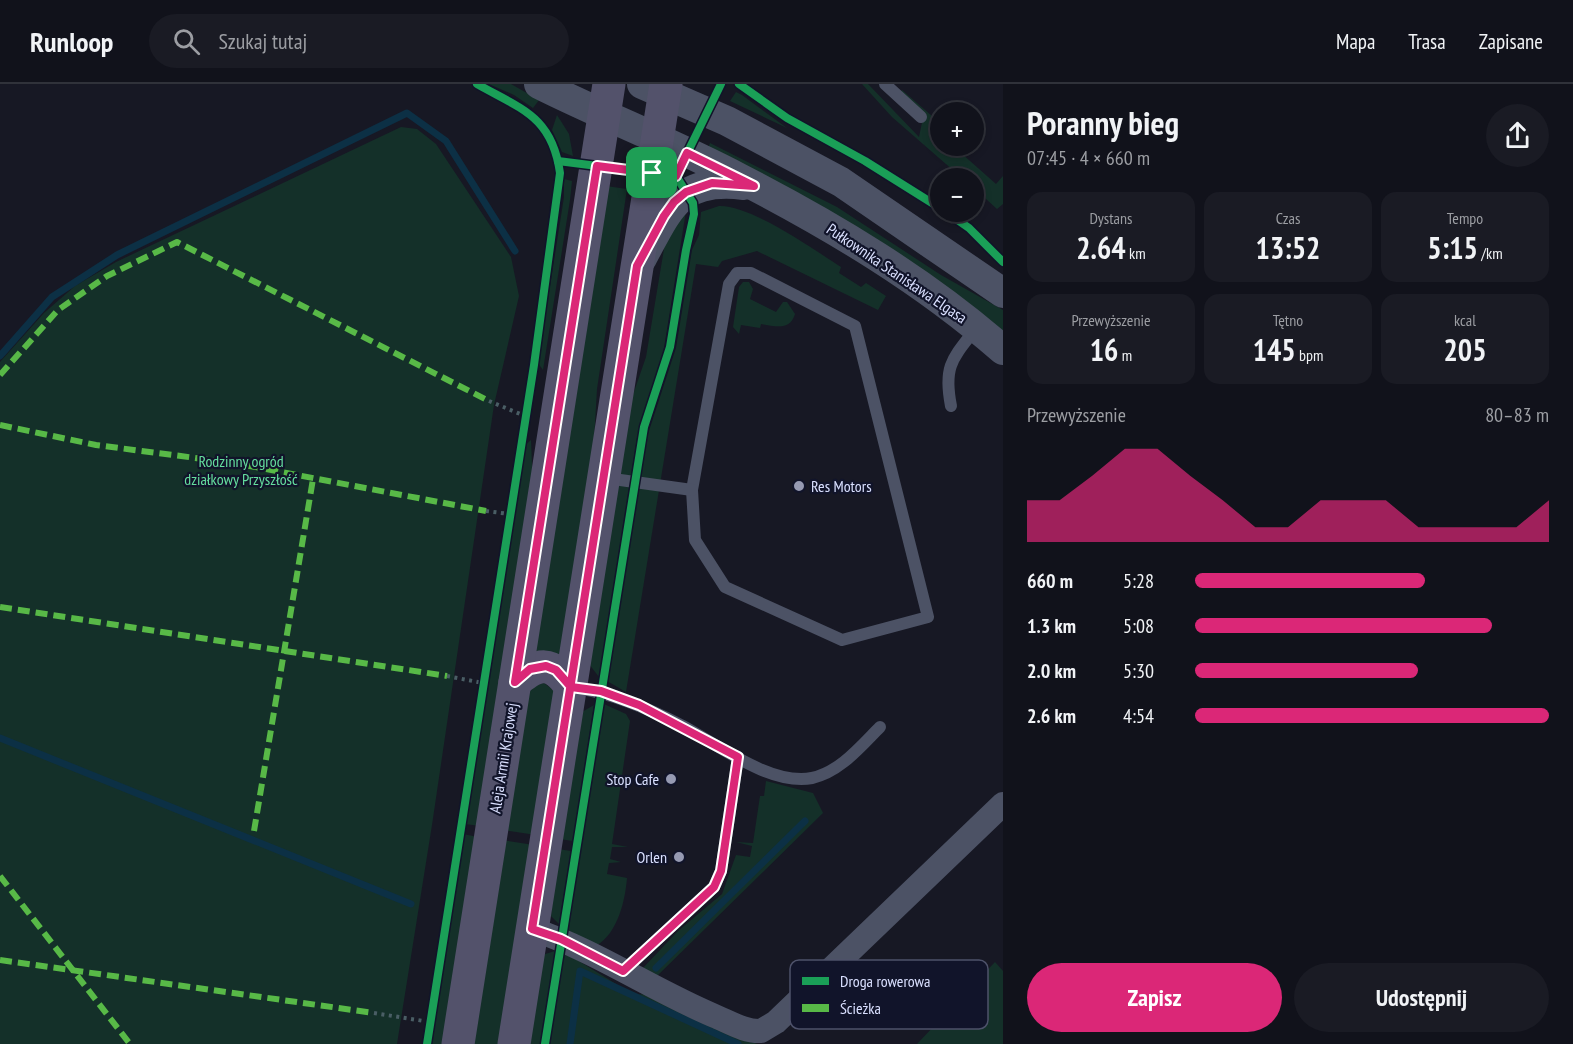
<!DOCTYPE html>
<html lang="pl">
<head>
<meta charset="utf-8">
<style>
	:root { --surface:#11121b; --page:#1a1b24; --text:#f1f3f6; --muted:#9c9ea3; --line:#30323a; --accent:#db2777 }
	body { margin:0; font-family:"PT Sans Narrow",sans-serif; background:var(--page); color:var(--text); height:100vh; display:flex; flex-direction:column; font-size:22px; white-space:nowrap }
	* { box-sizing:border-box; margin:0 }
	p { font-size:20px; color:var(--muted) }
	.icon { flex:none; width:33px; height:33px; fill:none; stroke:currentColor; stroke-width:2; stroke-linecap:round; stroke-linejoin:round }
	.map { position:relative; flex:1; overflow:hidden }
	.details { display:flex; flex-direction:column; background:var(--surface); width:570px }
	.details>* { flex:none }
	.buttons { position:absolute; left:930px; top:18px; display:grid; gap:12px }
	.buttons a { display:grid; place-items:center; width:54px; height:54px; border-radius:50%; background:var(--surface); box-shadow:0 3px 9px #0003,0 0 0 2px var(--line); font-size:30px }
	.pin { position:absolute; display:grid; place-items:center; width:51px; height:51px; color:#fff; margin:-26px; border-radius:12px; box-shadow:0 3px 9px #0006 }
	.round { display:grid; place-items:center; flex:none; width:63px; height:63px; border-radius:32px; background:var(--page) }
	.summary { display:flex; align-items:center; justify-content:space-between; height:102px; padding:0 24px }
	h1 { font-size:33px; font-weight:700; line-height:45px }
	.metrics { display:grid; grid-template-columns:repeat(3,1fr); gap:9px; height:102px; padding:6px 24px }
	.metrics div { display:grid; align-content:center; border-radius:15px; background:var(--page); text-align:center }
	.metrics b { font-size:30px; font-weight:700 }
	.metrics small { font-size:16px; font-weight:400 }
	.metrics p { font-size:16px }
	.chart { height:168px; padding:12px 24px }
	.chart p { display:flex; justify-content:space-between }
	.chart svg { width:100%; height:108px; margin-top:6px; fill:var(--accent); opacity:.7 }
	.action { display:flex; gap:12px; margin-top:auto; padding:12px 24px }
	.action a { flex:1; height:69px; border-radius:36px; background:var(--accent); color:#fff; font-size:24px; font-weight:700; line-height:69px; text-align:center }
	.action a+a { background:var(--page); color:var(--text) }
	ul { padding:0 24px; list-style:none; font-size:20px }
	li { display:grid; grid-template-columns:96px 72px 1fr; align-items:center; height:45px }
	li i { height:15px; border-radius:8px; background:var(--accent) }
	header { display:flex; align-items:center; gap:36px; box-sizing:border-box; height:84px; padding:0 30px; background:var(--surface); border-bottom:2px solid var(--line) }
	header strong { font-size:28px }
	nav { display:flex; gap:33px; margin-inline-start:auto; font-size:21px }
	.search { width:420px; height:54px; background:var(--page); display:flex; align-items:center; gap:15px; box-sizing:border-box; padding:0 21px; border-radius:33px; color:var(--muted); font-size:22px }
	main { display:flex; flex:1; min-height:0 }
	.map>svg:first-child { display:block }
	.green { fill:#143029 }
	.lines { fill:none; stroke-linecap:round; stroke-linejoin:round }
	.stream { stroke:#0c3045; stroke-width:7 }
	.path { stroke:#4a5e65; stroke-width:4; stroke-dasharray:3 4.5; stroke-linecap:butt }
	.service { stroke:#4c5265; stroke-width:12 }
	.minor { stroke:#4c5265; stroke-width:24 }
	.tertiary { stroke:#4c5265; stroke-width:30 }
	.primary { stroke:#53526b; stroke-width:33 }
	.quiet { stroke:#58b947; stroke-width:6; stroke-dasharray:12 6; stroke-linecap:butt }
	.cycleway-casing { stroke:#11142a; stroke-width:11 }
	.cycleway { stroke:#1a9f57; stroke-width:8 }
	.route-casing { stroke:#fff; stroke-width:12 }
	.route { stroke:#db2777; stroke-width:8 }
	.poi-dot { fill:#969ab2; stroke:#11142a; stroke-width:2 }
	.labels { text-anchor:middle; stroke-width:4.5; stroke-linejoin:round; paint-order:stroke }
	.street-label { font-size:16px; fill:#dae0ff; stroke:#11142a }
	.park-label { font-size:16px; fill:#65df9f; stroke:#11142a }
	.poi-label { font-size:16px; fill:#dae0ff; stroke:#11142a; text-anchor:end }
	.key { fill:#11142a; stroke:#4d516a; stroke-width:1.5 }
	.key-label { font-size:16px; fill:#dae0ff }
</style>
</head>
<body>
<header>
<strong>Runloop</strong>
<div class="search"><svg class="icon" aria-label="search" viewBox="0 0 24 24"><circle cx="10" cy="10" r="6"/><path d="M15 15l6 6"/></svg>Szukaj tutaj</div>
<nav><a>Mapa</a><a>Trasa</a><a>Zapisane</a></nav>
</header>
<main>
<div class="map">
<svg width="1003" height="960" viewBox="0 0 1003 960">
	<rect width="100%" height="100%" fill="#171824"/>
	<!-- green -->
	<g class="green">
		<path d="M 489,0 L 511,0 L 539,16 L 533,24 L 514,11 Z"/>
		<path d="M 862,0 L 868,0 L 919,53 L 924,29 L 901,8 L 902,6 L 940,39 L 940,62 L 966,62 L 961,69 L 996,100 L 1003,92 L 1003,120 L 997,125 L 974,104 L 974,94 L 962,94 L 892,33 Z"/>
		<path d="M 736,8 L 742,11 L 787,44 L 730,17 Z"/>
		<path d="M 557,31 L 569,50 L 573,72 L 562,68 L 552,46 Z"/>
		<path d="M 401,43 L 417,45 L 436,60 L 511,173 L 519,212 L 494,321 L 432,741 L 397,960 L 0,960 L 0,278 L 44,229 L 75,202 L 116,178 Z"/>
		<path d="M 710,59 L 837,123 L 941,191 L 1003,226 L 1003,252 L 707,67 Z"/>
		<path d="M 564,95 L 572,97 L 570,116 L 543,286 L 538,279 L 564,113 Z"/>
		<path d="M 606,102 L 627,105 L 597,305 L 591,407 L 564,578 L 534,575 Z"/>
		<path d="M 719,122 C 751,121 813,165 841,183 L 839,189 L 861,203 L 866,199 L 886,212 L 878,226 L 757,167 L 722,177 L 718,183 L 696,180 L 626,608 L 607,597 L 646,356 L 676,264 L 692,166 L 699,151 L 701,128 Z"/>
		<path d="M 686,127 L 663,270 L 637,354 L 599,593 L 589,580 L 625,334 L 646,273 L 667,147 Z"/>
		<path d="M 743,198 L 749,198 L 753,205 L 750,215 L 776,228 L 783,218 L 787,218 L 795,230 C 790,247 776,242 761,240 L 760,244 L 741,241 L 739,250 L 733,243 L 739,203 Z"/>
		<path d="M 531,356 L 533,407 L 480,742 L 465,740 L 524,362 Z"/>
		<path d="M 544,599 L 557,609 L 536,751 L 504,746 L 526,604 Z"/>
		<path d="M 604,620 L 626,630 L 630,637 L 612,760 L 628,763 L 612,763 L 610,775 L 621,778 L 609,779 L 607,790 L 627,794 C 625,817 618,849 596,862 L 568,846 Z"/>
		<path d="M 594,621 L 573,757 L 559,755 L 582,628 Z"/>
		<path d="M 766,697 L 813,709 L 823,729 L 656,893 L 642,885 L 678,847 L 722,810 L 736,771 L 750,773 L 752,762 L 736,758 L 753,759 L 760,712 L 764,712 Z"/>
		<path d="M 463,750 L 478,753 L 446,960 L 430,960 Z"/>
		<path d="M 502,756 L 534,761 L 503,960 L 470,960 Z"/>
		<path d="M 558,765 L 571,767 L 559,840 L 551,832 Z"/>
		<path d="M 555,867 L 540,960 L 526,960 L 542,871 Z"/>
		<path d="M 564,868 L 634,911 L 646,910 L 757,960 L 550,960 Z"/>
		<path d="M 995,878 L 1003,887 L 1003,960 L 917,960 Z"/>
	</g>
	<g class="lines">
		<!-- stream -->
		<g class="stream">
			<path d="M 0,272 L 52,213 L 117,171 L 407,29 L 446,57 L 515,167"/>
			<path d="M 0,654 L 411,820"/>
			<path d="M 656,884 L 805,737"/>
			<path d="M 570,960 L 580,887 L 738,960"/>
		</g>
		<!-- path -->
		<g class="path">
			<path d="M 489,317 L 525,332"/>
			<path d="M 486,427 L 509,430"/>
			<path d="M 447,592 L 483,599"/>
			<path d="M 374,929 L 430,938"/>
		</g>
		<!-- service -->
		<g class="service">
			<path d="M 885,0 L 921,33"/>
			<path d="M 737,189 L 751,189 L 855,242 L 928,533 L 842,556 L 725,503 L 695,456 L 692,406 L 729,200 Z"/>
			<path d="M 951,322 C 943,281 953,274 977,243"/>
			<path d="M 606,394 L 692,406"/>
			<path d="M 572,603 C 612,609 647,624 683,642 C 718,661 771,702 812,694 C 840,688 861,662 880,643"/>
			<path d="M 623,887 L 714,803 L 721,787 L 738,673"/>
		</g>
		<!-- minor -->
		<path class="minor" d="M 532,845 C 597,867 654,907 717,933 C 731,939 746,948 761,947 L 776,938 L 1003,720"/>
		<!-- tertiary -->
		<g class="tertiary">
			<path d="M 539,0 C 605,33 675,60 741,95 C 834,143 924,197 1003,266"/>
			<path d="M 642,0 L 727,37 L 841,98 L 1003,209"/>
			<path d="M 642,174 C 669,124 679,93 744,101"/>
		</g>
		<!-- primary -->
		<g class="primary">
			<path d="M 515,598 C 539,578 551,576 571,603"/>
			<path d="M 458,960 L 609,0"/>
			<path d="M 514,960 L 666,0"/>
		</g>
		<!-- quiet -->
		<g class="quiet">
			<path d="M 0,291 L 58,226 L 107,192 L 177,158 L 489,317"/>
			<path d="M 0,341 L 96,361 L 234,379 L 486,427"/>
			<path d="M 0,523 L 447,592"/>
			<path d="M 254,747 L 313,395"/>
			<path d="M 0,792 L 130,960"/>
			<path d="M 0,876 L 374,929"/>
		</g>
		<defs>
			<g id="cycleway">
				<path d="M 739,0 L 787,34 L 865,77 L 940,124"/>
				<path d="M 558,77 L 676,92"/>
				<path d="M 676,92 L 721,0"/>
				<path d="M 946,128 L 969,144 L 1003,178"/>
				<path d="M 427,960 L 534,281 L 560,89 C 552,32 521,25 477,0"/>
				<path d="M 545,960 L 644,343 L 670,263 L 686,166 L 694,130 L 693,119 L 676,92"/>
			</g>
		</defs>
		<!-- cycleway casing -->
		<use href="#cycleway" class="cycleway-casing"/>
		<!-- cycleway -->
		<use href="#cycleway" class="cycleway"/>
	</g>
	<g class="lines">
		<defs>
			<path id="route" d="M 652,89 L 597,82 L 515,598 L 530,585 L 546,582 L 556,586 L 571,603 L 601,607 L 639,621 L 738,673 L 721,787 L 714,803 L 623,887 L 561,855 L 532,845 L 637,182 L 664,132 L 674,118 L 686,108 L 712,99 L 754,102 L 687,69 L 676,92 L 652,89"/>
		</defs>
		<!-- route casing -->
		<use href="#route" class="route-casing"/>
		<!-- route -->
		<use href="#route" class="route"/>
	</g>
	<!-- markers -->
	<g class="poi-dot">
		<circle cx="799" cy="402" r="6"/>
		<circle cx="671" cy="695" r="6"/>
		<circle cx="679" cy="773" r="6"/>
	</g>
	<g class="labels">
		<!-- street labels -->
		<g class="street-label">
			<text transform="translate(897 189) rotate(34)" y="6">Pułkownika Stanisława Elgasa</text>
			<text transform="translate(503 674) rotate(-81)" y="6">Aleja Armii Krajowej</text>
		</g>
		<!-- park labels -->
		<g class="park-label">
			<text x="241" y="383">Rodzinny ogród<tspan x="241" dy="18">działkowy Przyszłość</tspan></text>
		</g>
		<!-- poi labels -->
		<g class="poi-label">
			<text x="811" y="408" text-anchor="start">Res Motors</text>
			<text x="659" y="701">Stop Cafe</text>
			<text x="667" y="779">Orlen</text>
		</g>
	</g>
	<!-- legend -->
	<rect x="790" y="876" width="198" height="69" rx="9" class="key"/>
	<rect x="802" y="893" width="27" height="8" fill="#1a9f57"/>
	<rect x="802" y="920" width="27" height="8" fill="#58b947"/>
	<g class="key-label">
		<text x="840" y="903">Droga rowerowa</text>
		<text x="840" y="930">Ścieżka</text>
	</g>
</svg>
<div class="buttons">
<a>+</a>
<a>−</a>
</div>
<div class="pin" style="left:652px;top:89px;background:#1e9e55"><svg class="icon" aria-label="arrive" viewBox="0 0 24 24"><path d="M6 21V4h12l-3 4 3 4H6"/></svg></div>
</div>
<section class="details">
<div class="summary"><div><h1>Poranny bieg</h1><p>07:45 · 4 × 660 m</p></div><a class="round"><svg class="icon" aria-label="share" viewBox="0 0 24 24"><path d="M12 15V3M7 8l5-5 5 5M5 13v7h14v-7"/></svg></a></div>
<div class="metrics">
<div><p>Dystans</p><b>2.64<small> km</small></b></div>
<div><p>Czas</p><b>13:52</b></div>
<div><p>Tempo</p><b>5:15<small> /km</small></b></div>
</div>
<div class="metrics">
<div><p>Przewyższenie</p><b>16<small> m</small></b></div>
<div><p>Tętno</p><b>145<small> bpm</small></b></div>
<div><p>kcal</p><b>205</b></div>
</div>
<div class="chart"><p><span>Przewyższenie</span>80–83 m</p>
<svg viewBox="0 0 160 44" preserveAspectRatio="none"><path d="M0 44V27L10 27L20 17L30 6L40 6L50 17L60 27L70 38L80 38L90 27L100 27L110 27L120 38L130 38L140 38L150 38L160 27V44z"/></svg>
</div>
<ul>
<li><b>660 m</b>5:28<i style="width:65%"></i></li>
<li><b>1.3 km</b>5:08<i style="width:84%"></i></li>
<li><b>2.0 km</b>5:30<i style="width:63%"></i></li>
<li><b>2.6 km</b>4:54<i style="width:100%"></i></li>
</ul>
<div class="action"><a>Zapisz</a><a>Udostępnij</a></div>
</section>
</main>
</body>
</html>
